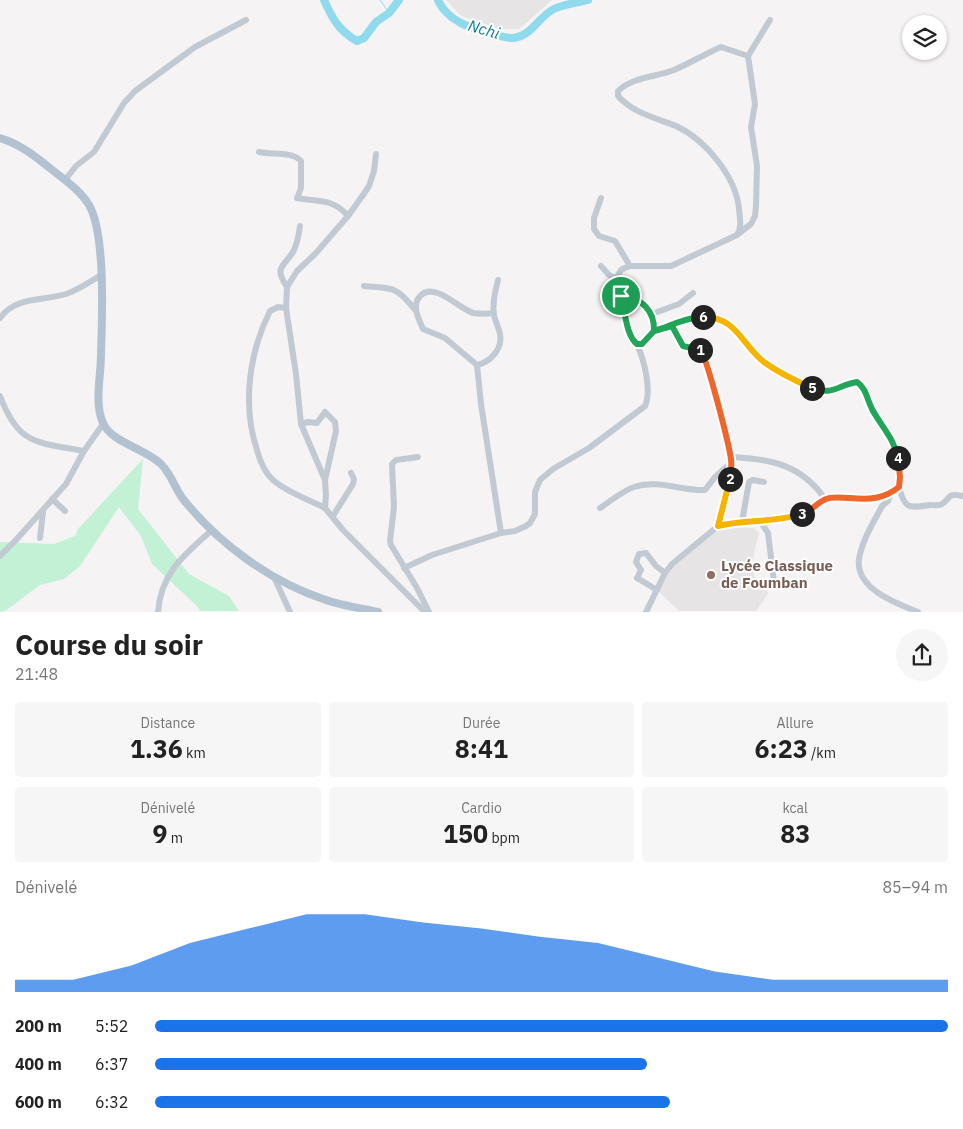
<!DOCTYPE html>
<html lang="fr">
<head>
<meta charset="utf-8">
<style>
	:root { --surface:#fff; --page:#f6f6f6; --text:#222; --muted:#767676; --accent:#1a73e8 }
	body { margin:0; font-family:"IBM Plex Sans",sans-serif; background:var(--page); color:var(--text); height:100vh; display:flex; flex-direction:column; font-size:19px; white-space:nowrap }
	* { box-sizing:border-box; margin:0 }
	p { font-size:16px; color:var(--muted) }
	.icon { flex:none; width:28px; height:28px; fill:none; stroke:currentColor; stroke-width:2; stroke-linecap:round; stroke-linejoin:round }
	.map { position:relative; height:612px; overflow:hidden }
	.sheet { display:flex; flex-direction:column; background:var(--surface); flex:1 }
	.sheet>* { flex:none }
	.buttons { position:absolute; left:902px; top:15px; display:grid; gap:10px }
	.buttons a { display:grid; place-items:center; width:45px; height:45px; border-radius:50%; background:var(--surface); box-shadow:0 1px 4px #0004; font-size:25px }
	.pin { position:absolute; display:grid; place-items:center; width:42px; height:42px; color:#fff; margin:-21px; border:2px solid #fff; border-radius:50%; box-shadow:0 1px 5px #0007 }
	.km { position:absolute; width:25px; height:25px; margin:-12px; border-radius:50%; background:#222; color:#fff; font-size:14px; line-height:25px; text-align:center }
	.round { display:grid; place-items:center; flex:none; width:52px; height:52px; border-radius:26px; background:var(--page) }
	.headline { display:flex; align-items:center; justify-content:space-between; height:85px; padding:0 15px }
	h1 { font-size:28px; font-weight:800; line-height:38px }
	.metrics { display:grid; grid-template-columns:repeat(3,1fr); gap:8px; height:85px; padding:5px 15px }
	.metrics div { display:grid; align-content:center; border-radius:5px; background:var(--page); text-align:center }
	.metrics b { font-size:25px; font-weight:800 }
	.metrics small { font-size:14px; font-weight:400 }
	.metrics p { font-size:14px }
	.chart { height:140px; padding:10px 15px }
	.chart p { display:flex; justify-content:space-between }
	.chart svg { width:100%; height:90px; margin-top:5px; fill:var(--accent); opacity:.7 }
	ul { padding:0 15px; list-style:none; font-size:16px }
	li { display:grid; grid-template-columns:80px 60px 1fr; align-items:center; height:38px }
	li i { height:12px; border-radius:6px; background:var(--accent) }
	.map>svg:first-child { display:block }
	.education { fill:#e6e4e5 }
	.green { fill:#c3f1d5 }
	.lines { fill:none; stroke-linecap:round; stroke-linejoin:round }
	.stream { stroke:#90daee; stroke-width:1 }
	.river { stroke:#90daee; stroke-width:8 }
	.minor { stroke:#c1cad2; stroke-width:6 }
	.major { stroke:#b3c2d1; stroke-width:8 }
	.split-1-casing { stroke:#fff; stroke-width:10 }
	.split-2-casing { stroke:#fff; stroke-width:10 }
	.split-3-casing { stroke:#fff; stroke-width:10 }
	.split-4-casing { stroke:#fff; stroke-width:10 }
	.split-5-casing { stroke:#fff; stroke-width:10 }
	.split-6-casing { stroke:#fff; stroke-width:10 }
	.split-7-casing { stroke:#fff; stroke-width:10 }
	.split-1 { stroke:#22a559; stroke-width:6 }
	.split-2 { stroke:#f0652b; stroke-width:6 }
	.split-3 { stroke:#f5b400; stroke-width:6 }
	.split-4 { stroke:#f0652b; stroke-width:6 }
	.split-5 { stroke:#22a559; stroke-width:6 }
	.split-6 { stroke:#f5b400; stroke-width:6 }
	.split-7 { stroke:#22a559; stroke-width:6 }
	.education-dot { fill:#8d6e63; stroke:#fff; stroke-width:2 }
	.labels { text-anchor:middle; stroke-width:4; stroke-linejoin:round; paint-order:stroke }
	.education-label { font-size:15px; font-weight:bold; fill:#785e54; stroke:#fff; text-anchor:start }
	.water-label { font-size:16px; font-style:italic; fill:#0c7c9b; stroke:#fff }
</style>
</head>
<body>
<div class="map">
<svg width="963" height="612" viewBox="0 0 963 612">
	<rect width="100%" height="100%" fill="#f5f3f3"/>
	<!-- education -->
	<g class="education">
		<path d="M 446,0 L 552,0 L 519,29 L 499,29 L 461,16 Z"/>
		<path d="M 729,527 L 753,528 L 759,532 L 752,563 L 756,584 L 768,592 L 768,594 L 756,611 L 679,611 L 658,591 L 674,565 L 715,532 Z"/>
	</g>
	<!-- green -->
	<path class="green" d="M 143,459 L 138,509 L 189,574 L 229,596 L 239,611 L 200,611 L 197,606 L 152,564 L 141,536 L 119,507 L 80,566 L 64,579 L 40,585 L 5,611 L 0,612 L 0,542 L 54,544 L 75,536 L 78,529 Z"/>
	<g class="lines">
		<!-- stream -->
		<path class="stream" d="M 380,0 L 389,13"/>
		<!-- river -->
		<g class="river">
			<path d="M 324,0 C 332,18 339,31 357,41 L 364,38 L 376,22 L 389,13 L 399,0"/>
			<path d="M 438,0 C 441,8 451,18 459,22 C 467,27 505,39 514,38 C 533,35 539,16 554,9 C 564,4 577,3 588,0"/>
		</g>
		<!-- minor -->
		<g class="minor">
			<path d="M 259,152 C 272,155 292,151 301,161 L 301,188 L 297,198 C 318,202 333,198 348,216"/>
			<path d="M 376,154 L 374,171 L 369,186 L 363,195 L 348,216 L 316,253 L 297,271 L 287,287 L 286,308 L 296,374 L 301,424 L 325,480 L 326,495 L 325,508 L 343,530 L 425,612"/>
			<path d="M 65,180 L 76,166 L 94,152 L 124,103 L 135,91 L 195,47 L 246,20"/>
			<path d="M 601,198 L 594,218 L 594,229 L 599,236 L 615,241 L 630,266"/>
			<path d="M 738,234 L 751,224 L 755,216 L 756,206 L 757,166 L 751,127 L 755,104 L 748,56 L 770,20"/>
			<path d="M 601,266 L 609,275 L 616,279"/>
			<path d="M 364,286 C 395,289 396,286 416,311"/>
			<path d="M 287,287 C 273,266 284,268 294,250 C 297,243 299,234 300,226"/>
			<path d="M 621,296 C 641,297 655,311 654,331"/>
			<path d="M 286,308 L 278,307 L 270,311 C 249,353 242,405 257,450 C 260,461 265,473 273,480 C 288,493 308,499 325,508"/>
			<path d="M 493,313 C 487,314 480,314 473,313 C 459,309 435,281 420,296 C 411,306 419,319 423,329 L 445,338 L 477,365 C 491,362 503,348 500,334 C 499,327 495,322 494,315 C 492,304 495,291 498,280"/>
			<path d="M 652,314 L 679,304 L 693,293"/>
			<path d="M 0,318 C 16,296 43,301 66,294 C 78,290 90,282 101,275"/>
			<path d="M 672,326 L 683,346 L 698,349 L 704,354 L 719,408 L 731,463 L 731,476 L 718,526"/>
			<path d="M 477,365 L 481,404 L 501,533"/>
			<path d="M 0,396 C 19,446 37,442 84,451"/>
			<path d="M 301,424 L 308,422 L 317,423 L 325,412 L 335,422 L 336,431 L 325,480"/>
			<path d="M 418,457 L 396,460 L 392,464 L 394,507 L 390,541 L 391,545 L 417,588 L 429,612"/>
			<path d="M 731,457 C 770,459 801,464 825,499"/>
			<path d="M 899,487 C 905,510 909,508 930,505 C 934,505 939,506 942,504 C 952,497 946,493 963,496"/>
			<path d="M 891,493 L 888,501 L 882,506 C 874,522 862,540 859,559 C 855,588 895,603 918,612"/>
			<path d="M 52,499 L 65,511"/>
			<path d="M 600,508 C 611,501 622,491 634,487 C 657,479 682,491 705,490 L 715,477 L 731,463"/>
			<path d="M 333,516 L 353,484 L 354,479 L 351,473"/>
			<path d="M 760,521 L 768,533 L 774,582"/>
			<path d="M 742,522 L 749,482 L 753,480 L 764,482"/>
			<path d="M 40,538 L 43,512"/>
			<path d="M 0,556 L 16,540 L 66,484 L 84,451 L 103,424"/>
			<path d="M 404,568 L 432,555 L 501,533 L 515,531 L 526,526 L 530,523 L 535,514 L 535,492 L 540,480 L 553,469 L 589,448 L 645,406 C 652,390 644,360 637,344"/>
			<path d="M 274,577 L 290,612"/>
			<path d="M 657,590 L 637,578 L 641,570 L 636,562 L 639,554 L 646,553 L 656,566 L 665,573"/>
			<path d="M 158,612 C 161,572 185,554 212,530"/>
			<path d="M 646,612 L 665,573 L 672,564 L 718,526 L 793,517 L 807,512 L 825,499 L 840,497 L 872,499 L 884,497 L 899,487 L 900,469 L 894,444 L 873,410 L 864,389 L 857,382 C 846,384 835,393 824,392 C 805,391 765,365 753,350 C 742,339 733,321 717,318 C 699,314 688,319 673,326 C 667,328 659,328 655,331 C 648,336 646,343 637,344 L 630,338 L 621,296 L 616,279 L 621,270 L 625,268 L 630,266 L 671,266 L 737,235 C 742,228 740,218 739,209 C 736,177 706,140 676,126 C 656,118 633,113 618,96 L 618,91 C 632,77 656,77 674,70 C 690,63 705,54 721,47 L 748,56"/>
		</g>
		<!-- major -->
		<path class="major" d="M 0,138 C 20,144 35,156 51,169 C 65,180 80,190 89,205 C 106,234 102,320 101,355 C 101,376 94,403 103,423 C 111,442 146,449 161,464 C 171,474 175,488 183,499 C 219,544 271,582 326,600 C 343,606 361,608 378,612"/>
	</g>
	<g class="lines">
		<defs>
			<path id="split-1" d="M 621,296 C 625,310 626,336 637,344 L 642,344 L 654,331 L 672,326 L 683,346 L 700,350"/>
			<path id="split-2" d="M 700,350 C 707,356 729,445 731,459 C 732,466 731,472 730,479"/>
			<path id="split-3" d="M 730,479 L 718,526 C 746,519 775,523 802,514"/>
			<path id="split-4" d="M 802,514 C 811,511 818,502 826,499 C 833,496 843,498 850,498 C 869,500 884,499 899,487 L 900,477 L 898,458"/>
			<path id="split-5" d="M 812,388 C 832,396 838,385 857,382 C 866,388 867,399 872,409 C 881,426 894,438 898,458"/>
			<path id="split-6" d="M 703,317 C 737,317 741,344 764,362 C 779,373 796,381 812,388"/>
			<path id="split-7" d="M 621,296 C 641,297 655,311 654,331 C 671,326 686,317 703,317"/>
		</defs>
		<!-- split-1 casing -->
		<use href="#split-1" class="split-1-casing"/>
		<!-- split-2 casing -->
		<use href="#split-2" class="split-2-casing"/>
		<!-- split-3 casing -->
		<use href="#split-3" class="split-3-casing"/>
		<!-- split-4 casing -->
		<use href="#split-4" class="split-4-casing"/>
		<!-- split-5 casing -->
		<use href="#split-5" class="split-5-casing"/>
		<!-- split-6 casing -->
		<use href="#split-6" class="split-6-casing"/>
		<!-- split-7 casing -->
		<use href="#split-7" class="split-7-casing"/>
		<!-- split-1 -->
		<use href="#split-1" class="split-1"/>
		<!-- split-2 -->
		<use href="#split-2" class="split-2"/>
		<!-- split-3 -->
		<use href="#split-3" class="split-3"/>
		<!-- split-4 -->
		<use href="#split-4" class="split-4"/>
		<!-- split-5 -->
		<use href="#split-5" class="split-5"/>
		<!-- split-6 -->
		<use href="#split-6" class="split-6"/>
		<!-- split-7 -->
		<use href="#split-7" class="split-7"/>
	</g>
	<!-- markers -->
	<circle class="education-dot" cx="711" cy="575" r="5"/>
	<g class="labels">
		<!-- education labels -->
		<g class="education-label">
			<text x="721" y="571">Lycée Classique<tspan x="721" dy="17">de Foumban</tspan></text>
		</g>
		<!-- water labels -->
		<g class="water-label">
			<text transform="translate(484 29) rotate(16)" y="6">Nchi</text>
		</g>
	</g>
</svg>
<div class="buttons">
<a><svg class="icon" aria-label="layers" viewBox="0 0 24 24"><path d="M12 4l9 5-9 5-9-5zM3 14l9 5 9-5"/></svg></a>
</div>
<div class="pin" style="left:621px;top:296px;background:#1e9e55"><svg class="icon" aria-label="arrive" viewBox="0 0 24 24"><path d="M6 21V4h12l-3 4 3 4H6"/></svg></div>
<b class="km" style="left:700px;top:350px">1</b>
<b class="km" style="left:730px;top:479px">2</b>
<b class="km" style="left:802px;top:514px">3</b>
<b class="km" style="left:898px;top:458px">4</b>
<b class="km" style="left:812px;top:388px">5</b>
<b class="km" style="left:703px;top:317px">6</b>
</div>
<section class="sheet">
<div class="headline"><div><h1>Course du soir</h1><p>21:48</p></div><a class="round"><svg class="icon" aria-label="share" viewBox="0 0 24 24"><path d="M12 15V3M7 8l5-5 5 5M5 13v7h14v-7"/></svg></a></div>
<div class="metrics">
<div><p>Distance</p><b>1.36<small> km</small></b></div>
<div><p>Durée</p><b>8:41</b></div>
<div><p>Allure</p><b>6:23<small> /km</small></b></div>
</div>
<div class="metrics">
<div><p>Dénivelé</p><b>9<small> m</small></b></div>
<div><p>Cardio</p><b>150<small> bpm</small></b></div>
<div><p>kcal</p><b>83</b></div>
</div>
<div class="chart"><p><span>Dénivelé</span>85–94 m</p>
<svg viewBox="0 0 160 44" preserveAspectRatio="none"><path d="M0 44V38L10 38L20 31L30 20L40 13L50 6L60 6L70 10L80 13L90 17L100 20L110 27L120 34L130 38L140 38L150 38L160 38V44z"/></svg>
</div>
<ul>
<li><b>200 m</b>5:52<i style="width:100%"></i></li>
<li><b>400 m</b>6:37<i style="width:62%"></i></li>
<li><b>600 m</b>6:32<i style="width:65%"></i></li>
</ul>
</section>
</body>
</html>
